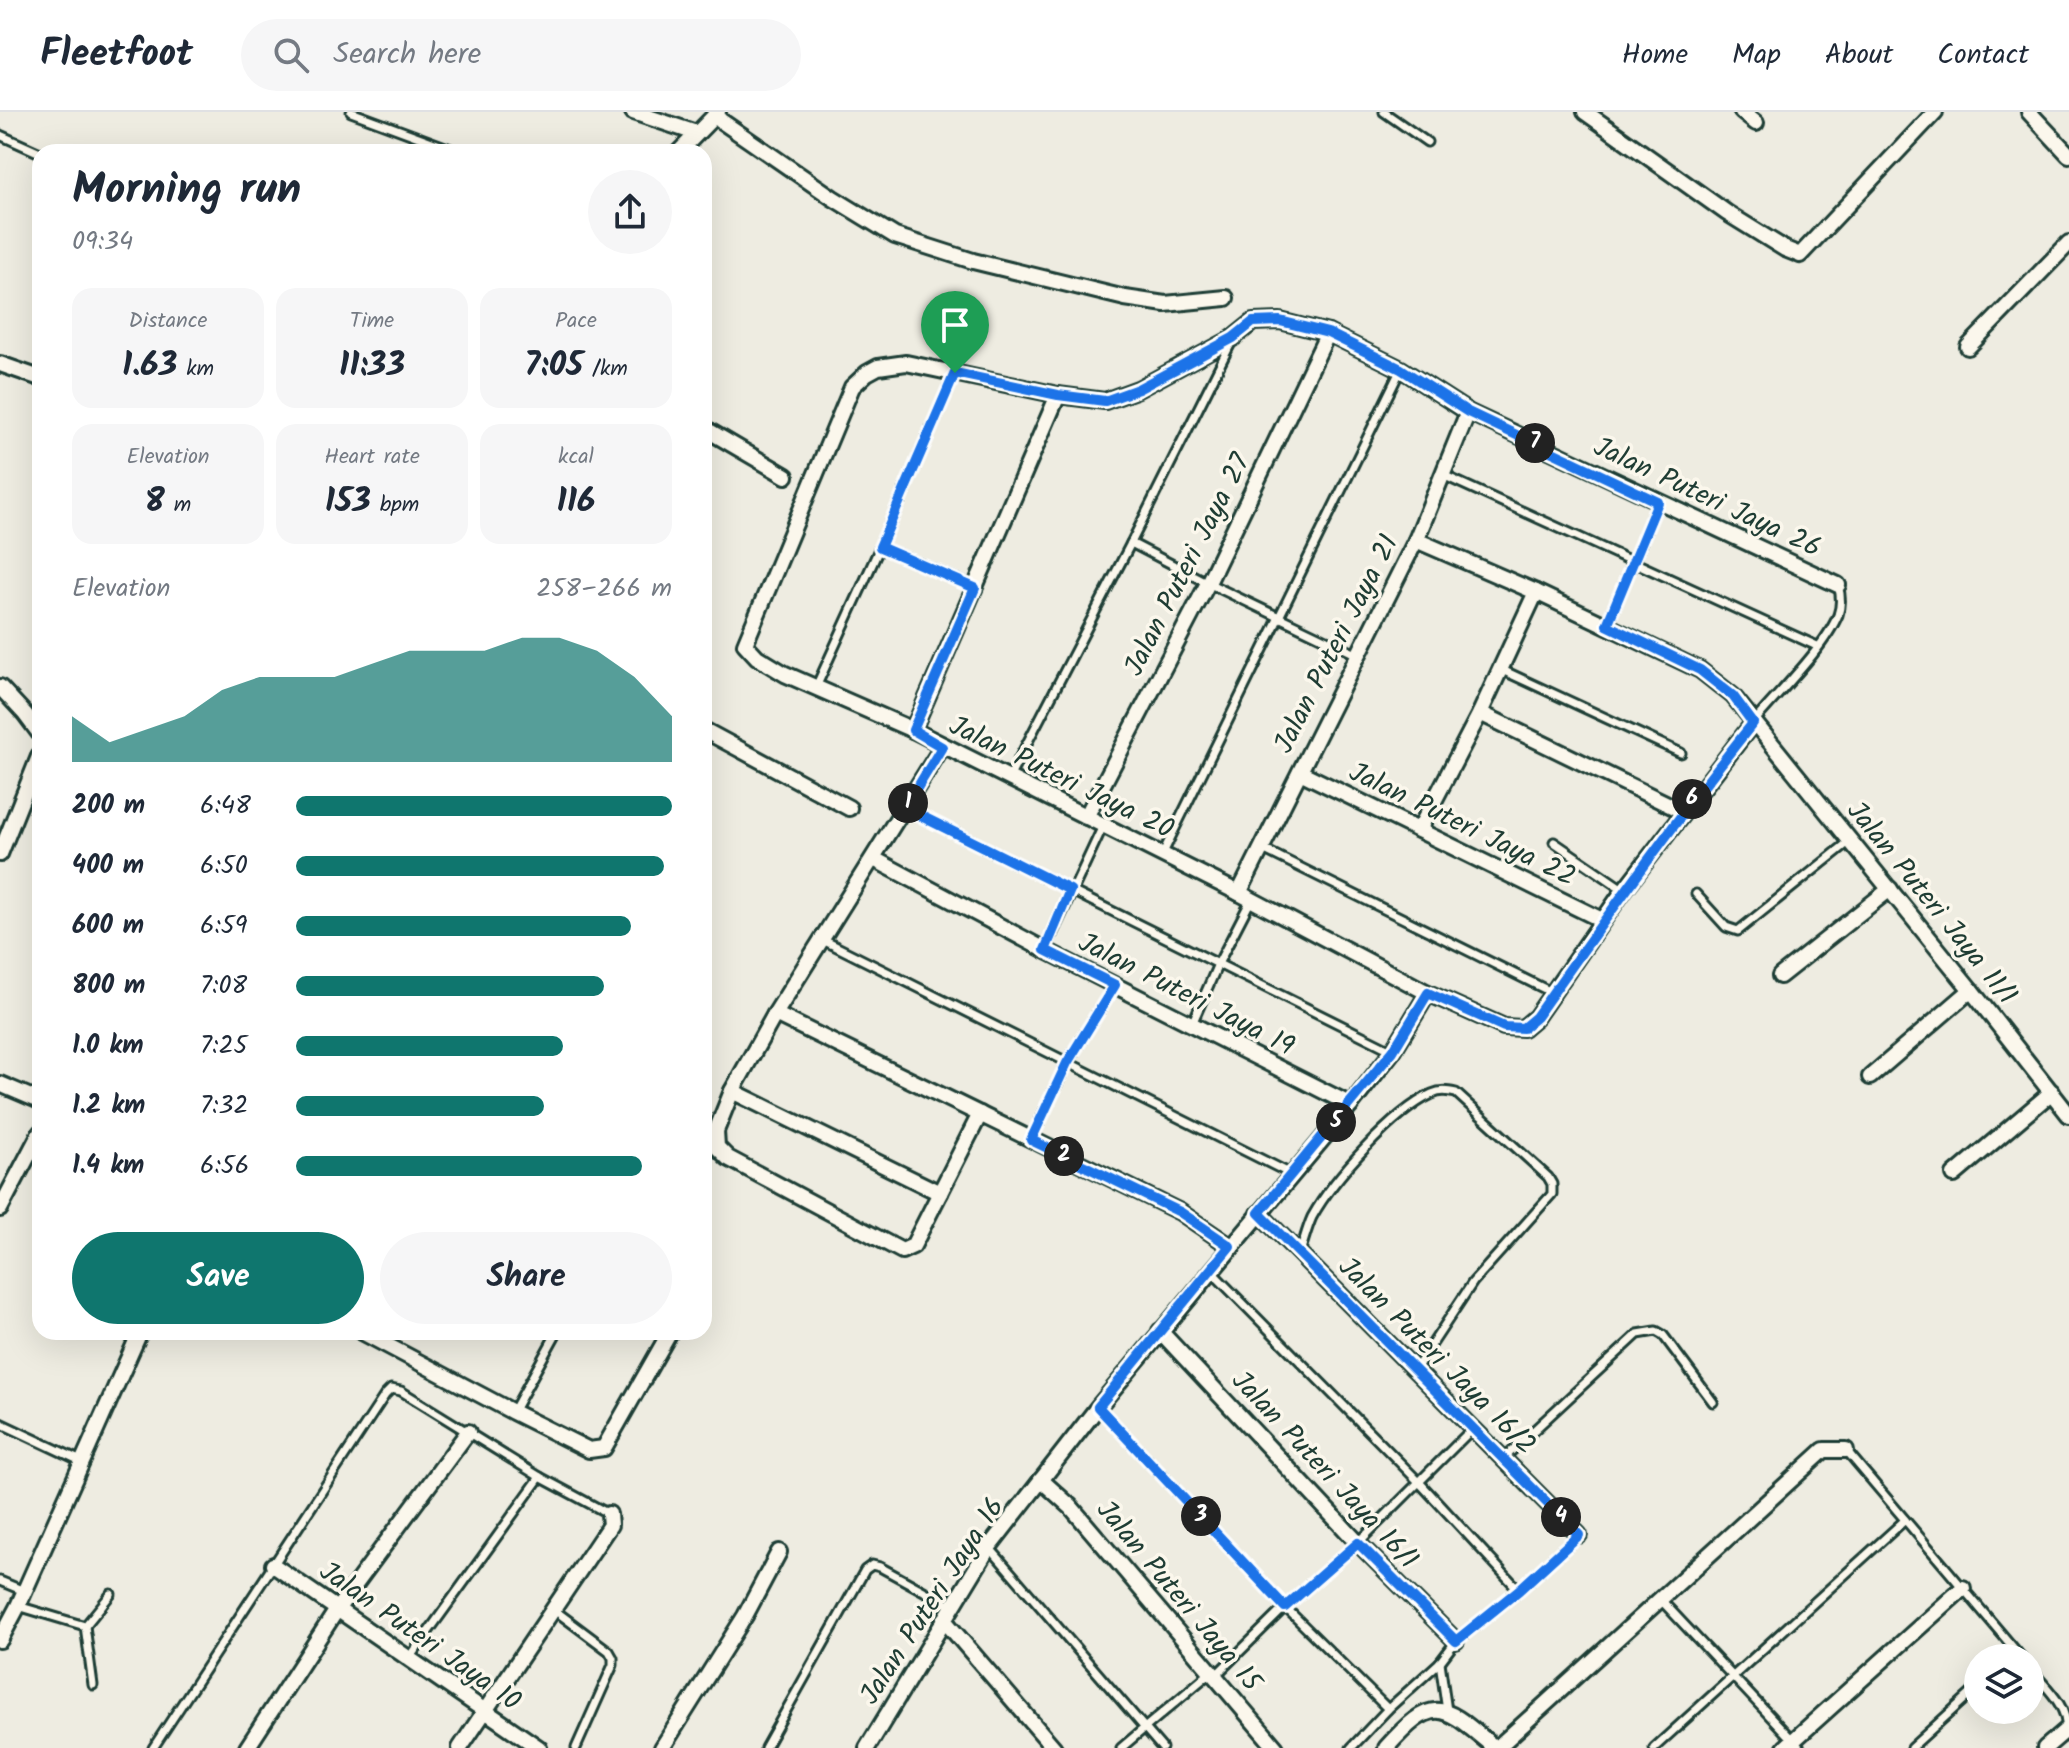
<!DOCTYPE html>
<html lang="en">
<head>
<meta charset="utf-8">
<style>
	:root { --surface:#fff; --page:#f6f6f7; --text:#1f2937; --muted:#747a83; --line:#e0e1e3; --accent:#0f766e }
	body { margin:0; font-family:Kalam,sans-serif; background:var(--page); color:var(--text); height:100vh; display:flex; flex-direction:column; font-size:30px; white-space:nowrap }
	* { box-sizing:border-box; margin:0 }
	p { font-size:26px; color:var(--muted) }
	.icon { flex:none; width:44px; height:44px; fill:none; stroke:currentColor; stroke-width:2; stroke-linecap:round; stroke-linejoin:round }
	.map { position:relative; flex:1; overflow:hidden }
	.panel { position:absolute; left:32px; top:32px; width:680px; height:1196px; display:flex; flex-direction:column; background:var(--surface); border-radius:24px; box-shadow:0 8px 32px #0002 }
	.panel>* { flex:none }
	.controls { position:absolute; left:1964px; top:1532px; display:grid; gap:16px }
	.controls a { display:grid; place-items:center; width:80px; height:80px; border-radius:50%; background:var(--surface); box-shadow:0 8px 32px #0002; font-size:40px }
	.pin { position:absolute; display:grid; place-items:center; width:68px; height:68px; color:#fff; margin:-82px -34px; border-radius:50% 50% 50% 0; rotate:-45deg; box-shadow:0 0 8px #0007 }
	.pin .icon { rotate:45deg }
	.km { position:absolute; width:40px; height:40px; margin:-20px; border-radius:50%; background:#222; color:#fff; font-size:22px; line-height:40px; text-align:center }
	.round { display:grid; place-items:center; flex:none; width:84px; height:84px; border-radius:42px; background:var(--page) }
	.summary { display:flex; align-items:center; justify-content:space-between; height:136px; padding:0 40px }
	h1 { font-size:44px; font-weight:700; line-height:60px }
	.stats { display:grid; grid-template-columns:repeat(3,1fr); gap:12px; height:136px; padding:8px 40px }
	.stats div { display:grid; align-content:center; border-radius:20px; background:var(--page); text-align:center }
	.stats b { font-size:34px; font-weight:700 }
	.stats small { font-size:22px; font-weight:400 }
	.stats p { font-size:22px }
	.chart { height:224px; padding:16px 40px }
	.chart p { display:flex; justify-content:space-between }
	.chart svg { width:100%; height:144px; margin-top:8px; fill:var(--accent); opacity:.7 }
	.button { display:flex; gap:16px; margin-top:auto; padding:16px 40px }
	.button a { flex:1; height:92px; border-radius:48px; background:var(--accent); color:#fff; font-size:32px; font-weight:700; line-height:92px; text-align:center }
	.button a+a { background:var(--page); color:var(--text) }
	ul { padding:0 40px; list-style:none; font-size:26px }
	li { display:grid; grid-template-columns:128px 96px 1fr; align-items:center; height:60px }
	li i { height:20px; border-radius:10px; background:var(--accent) }
	header { display:flex; align-items:center; gap:48px; box-sizing:border-box; height:112px; padding:0 40px; background:var(--surface); border-bottom:2px solid var(--line) }
	header strong { font-size:38px }
	nav { display:flex; gap:44px; margin-inline-start:auto; font-size:28px }
	.search { width:560px; height:72px; background:var(--page); display:flex; align-items:center; gap:20px; box-sizing:border-box; padding:0 28px; border-radius:44px; color:var(--muted); font-size:30px }
	.map>svg:first-child { display:block }
	.lines { fill:none; stroke-linecap:round; stroke-linejoin:round }
	.lane-casing { stroke:#1f3d34; stroke-width:13 }
	.street-casing { stroke:#1f3d34; stroke-width:20 }
	.lane { stroke:#fbf7ec; stroke-width:7 }
	.street { stroke:#fbf7ec; stroke-width:14 }
	.route-casing { stroke:#fff; stroke-width:16 }
	.route { stroke:#1a73e8; stroke-width:10 }
	.labels { text-anchor:middle; stroke-width:7; stroke-linejoin:round; paint-order:stroke }
	.street-label { font-size:28px; fill:#1f3d34; stroke:#fbf7ec }
</style>
</head>
<body>
<header>
<strong>Fleetfoot</strong>
<div class="search"><svg class="icon" aria-label="search" viewBox="0 0 24 24"><circle cx="10" cy="10" r="6"/><path d="M15 15l6 6"/></svg>Search here</div>
<nav><a>Home</a><a>Map</a><a>About</a><a>Contact</a></nav>
</header>
<div class="map">
<svg width="2069" height="1636" viewBox="0 0 2069 1636">
	<rect width="100%" height="100%" fill="#eeece1"/>
	<filter id="ink" filterUnits="userSpaceOnUse"><feTurbulence type="fractalNoise" baseFrequency=".0125" numOctaves="2"/><feDisplacementMap in="SourceGraphic" scale="16" xChannelSelector="R" yChannelSelector="G"/><feConvolveMatrix kernelMatrix="1 2 1 2 8 2 1 2 1" color-interpolation-filters="sRGB"/></filter>
	<g filter="url(#ink)">
		<g class="lines">
			<defs>
				<g id="lane">
					<path d="M 351,0 L 459,40"/>
					<path d="M 1384,0 L 1427,30"/>
					<path d="M 0,23 L 40,41"/>
					<path d="M 1443,363 L 1817,534"/>
					<path d="M 1131,431 L 1208,471 L 1358,543"/>
					<path d="M 880,435 L 974,475"/>
					<path d="M 1607,513 L 1658,390"/>
					<path d="M 1500,557 L 1681,641"/>
					<path d="M 816,575 L 880,435 L 955,261"/>
					<path d="M 1753,611 C 1777,582 1824,537 1838,503 C 1842,492 1841,483 1838,473"/>
					<path d="M 1009,666 L 1131,431 L 1231,231"/>
					<path d="M 905,696 L 1393,939"/>
					<path d="M 1554,730 L 1624,778"/>
					<path d="M 1261,736 L 1553,881"/>
					<path d="M 1162,743 L 1401,257"/>
					<path d="M 1696,782 L 1726,815 L 1738,819 L 1850,729"/>
					<path d="M 821,827 L 1291,1062"/>
					<path d="M 1045,838 L 1103,714"/>
					<path d="M 1192,912 L 1218,852 L 1251,788"/>
					<path d="M 1032,1026 L 1067,951 L 1115,873"/>
					<path d="M 1300,1140 C 1304,1129 1307,1116 1312,1105 C 1333,1067 1393,1000 1432,982 C 1441,978 1447,979 1456,981 L 1548,1065 L 1552,1072 L 1552,1082 L 1473,1170 L 1415,1258"/>
					<path d="M 1211,1159 L 1419,1370 L 1519,1478"/>
					<path d="M 1098,1295 L 1285,1495 L 1388,1597"/>
					<path d="M 513,1300 L 557,1220"/>
					<path d="M 0,1311 L 83,1350"/>
					<path d="M 1846,1338 L 2022,1546"/>
					<path d="M 1503,1347 L 1638,1222 L 1656,1219 L 1663,1223 L 1713,1290"/>
					<path d="M 989,1435 L 1162,1636"/>
					<path d="M 0,1469 L 24,1479"/>
					<path d="M 1661,1488 L 1800,1636"/>
					<path d="M 18,1494 L 85,1514 L 93,1573"/>
					<path d="M 553,1497 L 609,1539 L 613,1546 L 613,1553 L 576,1636"/>
					<path d="M 85,1514 L 111,1482"/>
					<path d="M 410,1545 L 540,1365"/>
					<path d="M 1440,1550 L 1447,1599"/>
					<path d="M 2030,1556 C 2044,1574 2069,1594 2066,1618"/>
					<path d="M 1215,1564 L 1285,1495 L 1358,1431 L 1473,1316"/>
					<path d="M 153,1636 L 385,1283 L 391,1277 L 401,1279 L 540,1365 L 609,1402"/>
					<path d="M 765,1636 L 865,1458 L 872,1453 L 880,1455 L 953,1495"/>
					<path d="M 1121,1636 L 1211,1560"/>
					<path d="M 1351,1636 L 1388,1597 L 1440,1550 L 1456,1529 L 1519,1478 L 1579,1423"/>
					<path d="M 1654,1636 L 1905,1408"/>
					<path d="M 1911,1636 L 1978,1575"/>
				</g>
				<g id="street">
					<path d="M 633,0 L 696,21"/>
					<path d="M 1585,0 L 1727,101 L 1785,137 L 1800,143 L 1935,0"/>
					<path d="M 1742,0 L 1756,11"/>
					<path d="M 2029,0 L 2069,43"/>
					<path d="M 714,4 L 833,86 L 895,124 L 973,149 L 1125,186 L 1165,192 L 1226,186"/>
					<path d="M 679,40 L 718,0"/>
					<path d="M 1968,235 L 2069,131"/>
					<path d="M 0,252 L 40,266"/>
					<path d="M 704,316 L 786,364"/>
					<path d="M 1416,428 L 1536,480 L 1700,558 L 1733,584 L 1971,878 L 2069,1003"/>
					<path d="M 0,575 L 25,602 L 40,622"/>
					<path d="M 1480,601 L 1682,699"/>
					<path d="M 1753,611 L 1624,778 L 1536,905 L 1523,916 L 1504,915 L 1428,881 L 1239,781 L 913,618 L 785,562 L 757,545 L 745,532 L 852,275 L 867,261 L 878,255 L 906,251 L 1058,283 L 1105,289 L 1138,277 L 1233,226 L 1253,210 L 1280,209 L 1328,221 L 1401,257 L 1468,300 L 1838,473"/>
					<path d="M 704,618 L 849,696"/>
					<path d="M 913,618 L 1058,283"/>
					<path d="M 942,635 L 775,902 L 732,979 L 716,1019 L 717,1035 L 728,1046 L 902,1139 L 913,1134 L 980,1002"/>
					<path d="M 1300,660 L 1602,808"/>
					<path d="M 1086,705 L 1208,471 L 1328,221"/>
					<path d="M 1419,718 L 1480,601 L 1536,480"/>
					<path d="M 0,742 L 40,642"/>
					<path d="M 874,747 L 1045,838 L 1351,993"/>
					<path d="M 1239,781 L 1416,428 L 1468,300"/>
					<path d="M 1780,864 L 1890,777"/>
					<path d="M 775,902 L 1180,1100 L 1230,1134"/>
					<path d="M 1870,965 L 1971,878"/>
					<path d="M 0,972 L 40,989"/>
					<path d="M 732,979 L 940,1081"/>
					<path d="M 1954,1063 L 2052,980"/>
					<path d="M 0,1097 L 40,1021"/>
					<path d="M 1259,1101 L 1579,1423"/>
					<path d="M 1160,1219 L 1358,1431 L 1456,1529"/>
					<path d="M 362,1220 L 513,1300 L 589,1338 L 604,1336 L 670,1220"/>
					<path d="M 1041,1368 L 1071,1395 L 1276,1636"/>
					<path d="M 273,1453 L 539,1636"/>
					<path d="M 944,1508 L 1054,1636"/>
					<path d="M 0,1528 L 18,1494 L 140,1220"/>
					<path d="M 247,1636 L 338,1496 L 468,1320"/>
					<path d="M 460,1636 L 610,1413 L 609,1402"/>
					<path d="M 662,1636 L 745,1504 L 779,1440"/>
					<path d="M 867,1636 L 989,1435 L 1098,1295 L 1351,993 L 1393,939 L 1428,881"/>
					<path d="M 1386,1636 C 1436,1580 1443,1593 1495,1636"/>
					<path d="M 1497,1636 L 1824,1338 L 1846,1338"/>
					<path d="M 1785,1636 L 1963,1476"/>
					<path d="M 2045,1636 L 2066,1618"/>
				</g>
			</defs>
			<!-- lane casing -->
			<use href="#lane" class="lane-casing"/>
			<!-- street casing -->
			<use href="#street" class="street-casing"/>
			<!-- lane -->
			<use href="#lane" class="lane"/>
			<!-- street -->
			<use href="#street" class="street"/>
		</g>
	</g>
	<g class="lines" filter="url(#ink)">
		<defs>
			<path id="route" d="M 1280,209 L 1328,221 L 1401,257 L 1468,300 L 1658,390 L 1607,513 L 1700,558 L 1733,584 L 1753,611 C 1677,706 1606,805 1536,905 L 1523,916 L 1504,915 L 1428,881 L 1393,939 L 1259,1101 L 1579,1423 L 1519,1478 L 1456,1529 L 1358,1431 L 1285,1495 L 1098,1295 L 1230,1134 L 1180,1100 L 1031,1028 L 1067,951 L 1115,873 L 1045,838 L 1070,778 L 905,696 L 942,635 L 913,618 L 975,476 L 880,435 L 955,261 L 1058,283 L 1105,289 L 1138,277 L 1233,226 L 1253,210 Z"/>
		</defs>
		<!-- route casing -->
		<use href="#route" class="route-casing"/>
		<!-- route -->
		<use href="#route" class="route"/>
	</g>
	<g class="labels">
		<!-- street labels -->
		<g class="street-label">
			<text transform="translate(1708 384) rotate(25)" y="10">Jalan Puteri Jaya 26</text>
			<text transform="translate(1186 452) rotate(-63)" y="10">Jalan Puteri Jaya 27</text>
			<text transform="translate(1335 531) rotate(-63)" y="10">Jalan Puteri Jaya 21</text>
			<text transform="translate(1062 664) rotate(26)" y="10">Jalan Puteri Jaya 20</text>
			<text transform="translate(1463 711) rotate(26)" y="10">Jalan Puteri Jaya 22</text>
			<text transform="translate(1933 790) rotate(51)" y="10">Jalan Puteri Jaya 11/1</text>
			<text transform="translate(1187 881) rotate(27)" y="10">Jalan Puteri Jaya 19</text>
			<text transform="translate(1438 1243) rotate(45)" y="10">Jalan Puteri Jaya 16/2</text>
			<text transform="translate(1326 1357) rotate(47)" y="10">Jalan Puteri Jaya 16/1</text>
			<text transform="translate(1180 1483) rotate(50)" y="10">Jalan Puteri Jaya 15</text>
			<text transform="translate(931 1488) rotate(-57)" y="10">Jalan Puteri Jaya 16</text>
			<text transform="translate(421 1523) rotate(35)" y="10">Jalan Puteri Jaya 10</text>
		</g>
	</g>
</svg>
<div class="controls">
<a><svg class="icon" aria-label="layers" viewBox="0 0 24 24"><path d="M12 4l9 5-9 5-9-5zM3 14l9 5 9-5"/></svg></a>
</div>
<div class="pin" style="left:955px;top:261px;background:#1e9e55"><svg class="icon" aria-label="arrive" viewBox="0 0 24 24"><path d="M6 21V4h12l-3 4 3 4H6"/></svg></div>
<b class="km" style="left:908px;top:691px">1</b>
<b class="km" style="left:1064px;top:1044px">2</b>
<b class="km" style="left:1201px;top:1404px">3</b>
<b class="km" style="left:1561px;top:1405px">4</b>
<b class="km" style="left:1336px;top:1010px">5</b>
<b class="km" style="left:1692px;top:687px">6</b>
<b class="km" style="left:1535px;top:331px">7</b>
<section class="panel">
<div class="summary"><div><h1>Morning run</h1><p>09:34</p></div><a class="round"><svg class="icon" aria-label="share" viewBox="0 0 24 24"><path d="M12 15V3M7 8l5-5 5 5M5 13v7h14v-7"/></svg></a></div>
<div class="stats">
<div><p>Distance</p><b>1.63<small> km</small></b></div>
<div><p>Time</p><b>11:33</b></div>
<div><p>Pace</p><b>7:05<small> /km</small></b></div>
</div>
<div class="stats">
<div><p>Elevation</p><b>8<small> m</small></b></div>
<div><p>Heart rate</p><b>153<small> bpm</small></b></div>
<div><p>kcal</p><b>116</b></div>
</div>
<div class="chart"><p><span>Elevation</span>258–266 m</p>
<svg viewBox="0 0 160 44" preserveAspectRatio="none"><path d="M0 44V30L10 38L20 34L30 30L40 22L50 18L60 18L70 18L80 14L90 10L100 10L110 10L120 6L130 6L140 10L150 18L160 30V44z"/></svg>
</div>
<ul>
<li><b>200 m</b>6:48<i style="width:100%"></i></li>
<li><b>400 m</b>6:50<i style="width:98%"></i></li>
<li><b>600 m</b>6:59<i style="width:89%"></i></li>
<li><b>800 m</b>7:08<i style="width:82%"></i></li>
<li><b>1.0 km</b>7:25<i style="width:71%"></i></li>
<li><b>1.2 km</b>7:32<i style="width:66%"></i></li>
<li><b>1.4 km</b>6:56<i style="width:92%"></i></li>
</ul>
<div class="button"><a>Save</a><a>Share</a></div>
</section>
</div>
</body>
</html>
